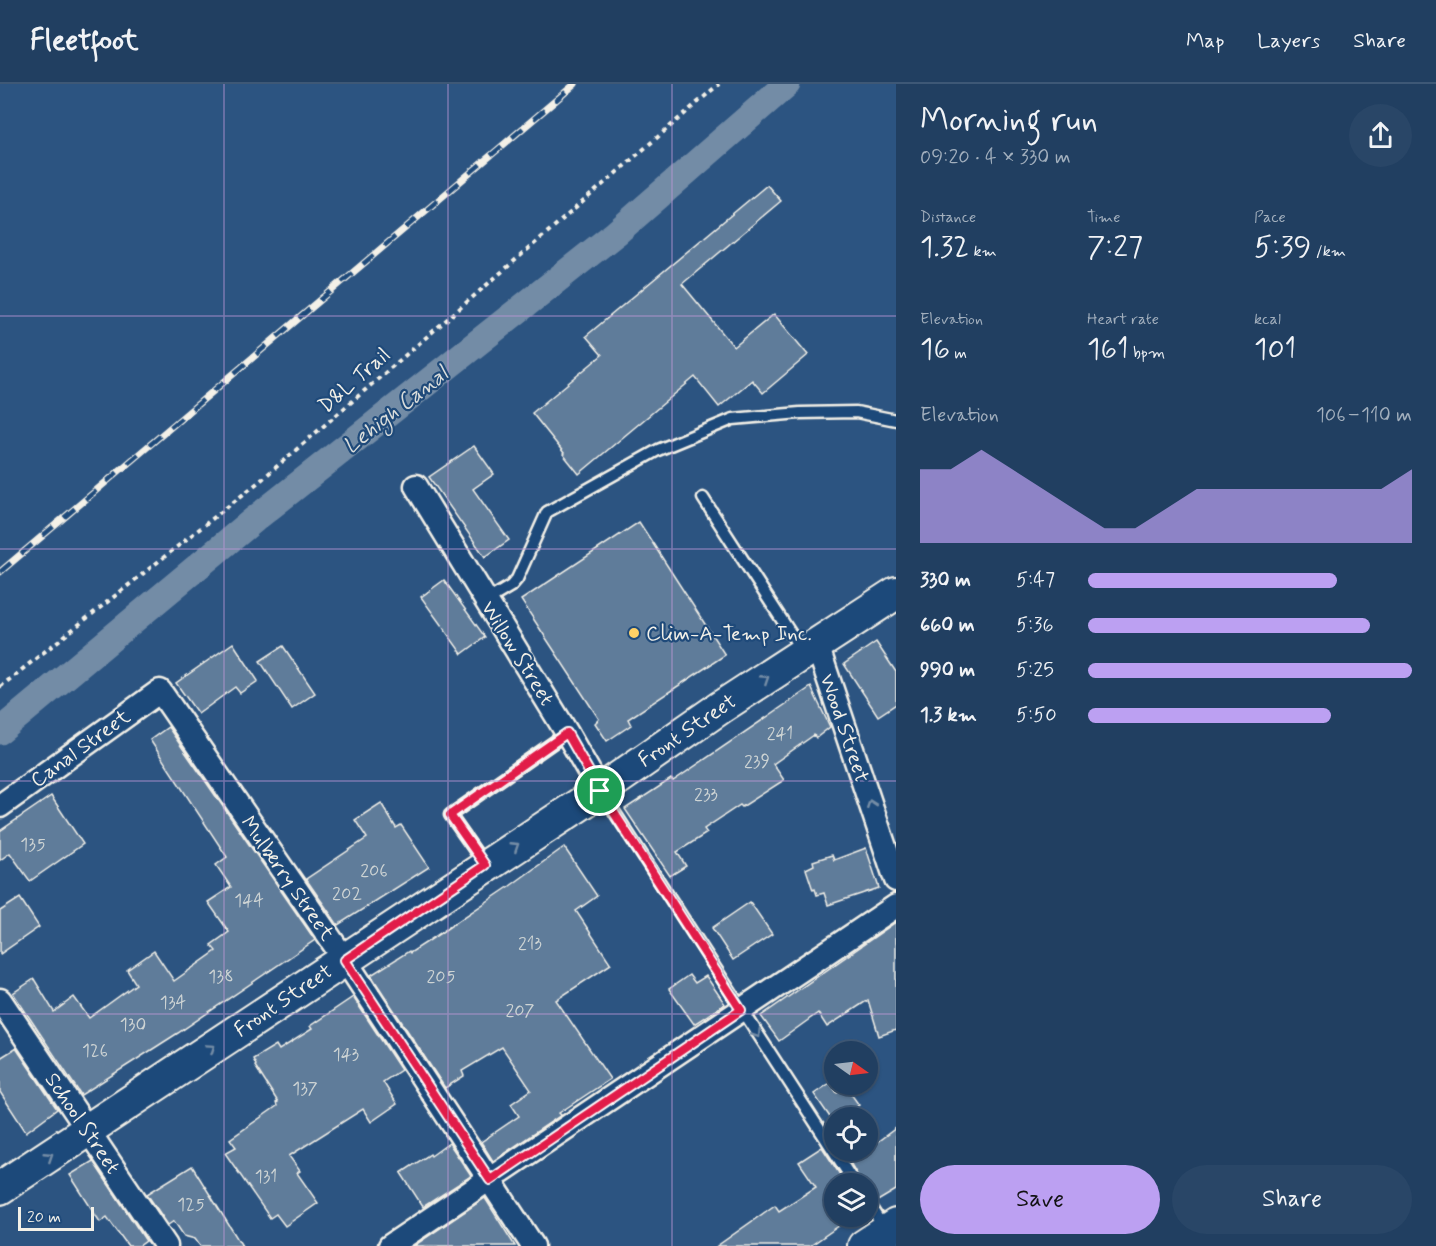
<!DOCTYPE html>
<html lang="en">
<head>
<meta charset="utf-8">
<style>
	:root { --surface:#213f61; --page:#294667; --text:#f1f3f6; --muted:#a2afbd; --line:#3e5876; --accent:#bca0f2 }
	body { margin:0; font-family:Mynerve,sans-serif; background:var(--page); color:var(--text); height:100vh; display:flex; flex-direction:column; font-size:22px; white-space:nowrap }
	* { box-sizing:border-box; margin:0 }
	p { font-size:20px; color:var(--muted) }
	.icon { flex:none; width:33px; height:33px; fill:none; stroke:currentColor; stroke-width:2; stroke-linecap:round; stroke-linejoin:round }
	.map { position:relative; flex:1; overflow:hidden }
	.drawer { display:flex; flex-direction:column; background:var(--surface); width:540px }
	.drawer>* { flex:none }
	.needle { width:39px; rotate:104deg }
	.fabs { position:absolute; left:824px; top:957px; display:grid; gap:12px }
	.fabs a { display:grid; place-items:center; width:54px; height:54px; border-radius:50%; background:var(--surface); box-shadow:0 2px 4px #0004,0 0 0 2px var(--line); font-size:30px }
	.scale { position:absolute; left:18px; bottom:15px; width:76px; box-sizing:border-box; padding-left:6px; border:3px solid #f4f1e8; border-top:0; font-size:16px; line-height:21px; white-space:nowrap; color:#f4f1e8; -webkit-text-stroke:4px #1f4a7a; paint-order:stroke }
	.pin { position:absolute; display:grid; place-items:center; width:51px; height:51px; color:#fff; margin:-26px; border:3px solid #fff; border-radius:50%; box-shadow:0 2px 6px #0007 }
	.round { display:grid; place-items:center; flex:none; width:63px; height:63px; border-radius:32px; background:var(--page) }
	.head { display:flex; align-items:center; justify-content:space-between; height:102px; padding:0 24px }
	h1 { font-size:33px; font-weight:600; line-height:45px }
	.stats { display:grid; grid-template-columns:repeat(3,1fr); gap:9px; height:102px; padding:6px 24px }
	.stats div { display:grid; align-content:center }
	.stats b { font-size:30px; font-weight:600 }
	.stats small { font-size:16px; font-weight:400 }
	.stats p { font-size:16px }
	.chart { height:168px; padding:12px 24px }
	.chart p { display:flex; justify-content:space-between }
	.chart svg { width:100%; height:108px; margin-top:6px; fill:var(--accent); opacity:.7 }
	.cta { display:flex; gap:12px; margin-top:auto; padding:12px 24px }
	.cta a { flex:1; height:69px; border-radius:36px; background:var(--accent); color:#111; font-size:24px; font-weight:600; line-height:69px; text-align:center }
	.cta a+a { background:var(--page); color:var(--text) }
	ul { padding:0 24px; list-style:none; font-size:20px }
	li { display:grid; grid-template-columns:96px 72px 1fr; align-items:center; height:45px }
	li i { height:15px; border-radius:8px; background:var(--accent) }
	header { display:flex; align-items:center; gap:36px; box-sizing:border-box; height:84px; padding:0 30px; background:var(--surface); border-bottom:2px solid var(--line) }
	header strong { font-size:28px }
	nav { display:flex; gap:33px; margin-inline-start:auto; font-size:21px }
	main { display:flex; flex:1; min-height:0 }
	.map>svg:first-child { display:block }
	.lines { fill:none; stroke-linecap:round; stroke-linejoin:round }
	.canal { stroke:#738ca6; stroke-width:27 }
	.building { fill:#5e7b9a; stroke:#f4f1e8; stroke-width:1.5 }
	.service-casing { stroke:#f4f1e8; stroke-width:15 }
	.minor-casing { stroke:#f4f1e8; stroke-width:27 }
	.secondary-casing { stroke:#f4f1e8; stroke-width:36 }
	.path { stroke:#f4f1e8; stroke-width:4; stroke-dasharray:4.5 4.5; stroke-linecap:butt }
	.service { stroke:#1f4a7a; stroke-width:10 }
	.minor { stroke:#1f4a7a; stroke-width:22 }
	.secondary { stroke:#1f4a7a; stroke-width:32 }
	.rail-casing { stroke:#f4f1e8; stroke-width:7 }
	.rail { stroke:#1f4a7a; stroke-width:4.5; stroke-dasharray:14; stroke-linecap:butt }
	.oneway { stroke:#748da6 }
	.route-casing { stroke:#fff; stroke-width:12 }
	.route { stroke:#e11d48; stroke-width:8 }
	.grid { fill:none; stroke:#be98d6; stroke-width:1.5; stroke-opacity:0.55 }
	.poi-dot { fill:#ffd166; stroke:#1f4a7a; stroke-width:2 }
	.labels { text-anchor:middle; stroke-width:4.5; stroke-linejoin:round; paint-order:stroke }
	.number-label { font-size:18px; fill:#ced4d4 }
	.street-label { font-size:21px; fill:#f4f1e8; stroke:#1f4a7a }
	.poi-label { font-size:21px; fill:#f4f1e8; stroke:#1f4a7a; text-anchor:start }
	.water-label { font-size:22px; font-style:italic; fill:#dadddb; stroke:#1f4a7a }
</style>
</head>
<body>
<header>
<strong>Fleetfoot</strong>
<nav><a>Map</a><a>Layers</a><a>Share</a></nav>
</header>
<main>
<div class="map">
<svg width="896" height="1162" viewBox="0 0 896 1162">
	<rect width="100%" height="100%" fill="#2c5481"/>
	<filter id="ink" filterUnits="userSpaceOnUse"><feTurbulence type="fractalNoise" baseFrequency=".0167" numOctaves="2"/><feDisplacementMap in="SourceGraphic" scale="12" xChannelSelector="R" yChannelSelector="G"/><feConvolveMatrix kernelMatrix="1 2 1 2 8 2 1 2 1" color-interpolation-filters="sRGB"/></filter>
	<g filter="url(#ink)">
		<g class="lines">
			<!-- canal -->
			<path class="canal" d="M 0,647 L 255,435 L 616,149 L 787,0"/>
		</g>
		<!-- building -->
		<g class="building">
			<path d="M 767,101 L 781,117 L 682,200 L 734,263 L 774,230 L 808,271 L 763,309 L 752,296 L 719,323 L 695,293 L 579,390 L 563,370 L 564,369 L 532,329 L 602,271 L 586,252 Z"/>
			<path d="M 474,362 L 494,390 L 473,405 L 509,456 L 485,473 L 429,393 Z"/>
			<path d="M 639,438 L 725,571 L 628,635 L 631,641 L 607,657 L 595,639 L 599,635 L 521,516 Z"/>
			<path d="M 444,496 L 485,553 L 462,570 L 421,513 Z"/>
			<path d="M 876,558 L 896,588 L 896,620 L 878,632 L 844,580 Z"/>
			<path d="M 233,559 L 258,597 L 240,609 L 235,603 L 198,630 L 176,599 Z"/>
			<path d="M 283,562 L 315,609 L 292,625 L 260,577 Z"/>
			<path d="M 811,603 L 830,643 L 816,654 L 814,651 L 773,680 L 784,696 L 742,723 L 740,721 L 704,745 L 707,749 L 677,768 L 686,782 L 670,792 L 625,725 L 671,695 L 673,697 Z"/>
			<path d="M 168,643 L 315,856 L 178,949 L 81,1011 L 13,909 L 34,895 L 54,928 L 74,913 L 89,934 L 136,900 L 127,886 L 154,867 L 174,897 L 216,867 L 211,861 L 229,848 L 208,818 L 231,803 L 216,781 L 227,773 L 150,656 Z"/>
			<path d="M 51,712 L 83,760 L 30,797 L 10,769 L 0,776 L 0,747 Z"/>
			<path d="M 381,719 L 396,744 L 401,741 L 429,783 L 338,841 L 306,795 L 367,754 L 355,736 Z"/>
			<path d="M 564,763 L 597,812 L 576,827 L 611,880 L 556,916 L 610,995 L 559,1029 L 561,1031 L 493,1077 L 481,1058 L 519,1032 L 511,1020 L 531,1006 L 502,963 L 462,987 L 464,992 L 445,1004 L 371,891 L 409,867 L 410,869 L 430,856 L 510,802 Z"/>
			<path d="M 866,764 L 879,804 L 828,821 L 824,809 L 817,811 L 815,805 L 813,806 L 806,785 L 814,781 L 813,777 L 832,771 L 834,776 Z"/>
			<path d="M 20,814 L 39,843 L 0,870 L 0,827 Z"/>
			<path d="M 750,818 L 772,850 L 733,876 L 712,844 Z"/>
			<path d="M 896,838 L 896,946 L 879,952 L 868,916 L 827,943 L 818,929 L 779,957 L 761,932 Z"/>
			<path d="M 689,891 L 695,899 L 706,892 L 725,920 L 694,940 L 669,905 Z"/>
			<path d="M 353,913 L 401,986 L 383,998 L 397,1020 L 371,1038 L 363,1025 L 289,1072 L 300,1087 L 297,1089 L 318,1119 L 285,1142 L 276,1130 L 270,1134 L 225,1069 L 236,1063 L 230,1055 L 277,1022 L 276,1019 L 278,1018 L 255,982 L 256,981 L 253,975 L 276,961 L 279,966 L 312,945 L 310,942 Z"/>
			<path d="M 16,964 L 57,1025 L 26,1048 L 0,1008 L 0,974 Z"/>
			<path d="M 830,999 L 837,1009 L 846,1003 L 859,1021 L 849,1028 L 853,1034 L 834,1034 L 834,1039 L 814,1010 Z"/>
			<path d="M 896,1044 L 896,1106 L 876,1118 L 871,1112 L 867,1111 L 867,1100 L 862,1100 L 850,1078 Z"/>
			<path d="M 449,1059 L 471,1092 L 423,1123 L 401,1089 L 430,1070 L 431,1072 Z"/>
			<path d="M 822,1063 L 846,1100 L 834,1100 L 834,1132 L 853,1132 L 810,1162 L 717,1162 L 775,1121 L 779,1127 L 816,1103 L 799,1078 Z"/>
			<path d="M 93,1077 L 146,1157 L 139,1162 L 128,1162 L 107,1133 L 100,1138 L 70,1091 Z"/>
			<path d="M 192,1082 L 242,1162 L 200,1162 L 195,1155 L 184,1152 L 174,1137 L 168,1141 L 147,1110 Z"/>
			<path d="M 485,1114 L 515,1162 L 414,1162 Z"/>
		</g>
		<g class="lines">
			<defs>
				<g id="service">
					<path d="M 703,414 L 802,567"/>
					<path d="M 486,517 L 511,502 L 517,495 L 547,428 L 658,366 L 733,335 L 800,329 L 856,328 L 896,336"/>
					<path d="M 602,709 L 855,1100"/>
					<path d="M 485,781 L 450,731 L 567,649"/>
					<path d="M 867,1118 L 896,1162"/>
				</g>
				<g id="minor">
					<path d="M 416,402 L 567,649 L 600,707"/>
					<path d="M 817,561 L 896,796"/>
					<path d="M 0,722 L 160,607 L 345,876 L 533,1162"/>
					<path d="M 0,916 L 166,1162"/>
					<path d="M 390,1162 L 896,822"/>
				</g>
				<g id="secondary">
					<path d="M 0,1104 L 600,707 L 721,623 L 896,509"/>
					<path d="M 864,1162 L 896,1141"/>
				</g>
			</defs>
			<!-- service casing -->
			<use href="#service" class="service-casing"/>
			<!-- minor casing -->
			<use href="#minor" class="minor-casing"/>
			<!-- secondary casing -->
			<use href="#secondary" class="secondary-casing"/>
			<!-- path -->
			<path class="path" d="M 0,603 L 260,397 L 719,0"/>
			<!-- service -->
			<use href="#service" class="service"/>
			<!-- minor -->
			<use href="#minor" class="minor"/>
			<!-- secondary -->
			<use href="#secondary" class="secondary"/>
			<defs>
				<path id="rail" d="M 0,488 L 575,0"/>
			</defs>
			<!-- rail casing -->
			<use href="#rail" class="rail-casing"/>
			<!-- rail -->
			<use href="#rail" class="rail"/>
		</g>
		<!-- one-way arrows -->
		<defs><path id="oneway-chevron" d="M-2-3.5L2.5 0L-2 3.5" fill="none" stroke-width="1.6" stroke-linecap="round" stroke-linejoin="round" transform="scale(1.5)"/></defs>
		<g class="oneway">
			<use href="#oneway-chevron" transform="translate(765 595) rotate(-33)"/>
			<use href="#oneway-chevron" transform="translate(871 720) rotate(-109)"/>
			<use href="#oneway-chevron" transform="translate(515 762) rotate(-33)"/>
			<use href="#oneway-chevron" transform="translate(757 950) rotate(57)"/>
			<use href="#oneway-chevron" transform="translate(211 964) rotate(-34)"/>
			<use href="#oneway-chevron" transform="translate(49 1072) rotate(-33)"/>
		</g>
	</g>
	<g class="lines" filter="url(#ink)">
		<defs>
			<path id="route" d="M 567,649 L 600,707 L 741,926 L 490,1096 L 345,876 L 485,781 L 450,731 Z"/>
		</defs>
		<!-- route casing -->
		<use href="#route" class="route-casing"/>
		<!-- route -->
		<use href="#route" class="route"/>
	</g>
	<!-- grid -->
	<path class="grid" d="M 224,0 L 224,1162M 448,0 L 448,1162M 672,0 L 672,1162M 0,232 L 896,232M 0,465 L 896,465M 0,697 L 896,697M 0,930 L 896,930"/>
	<!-- markers -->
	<circle class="poi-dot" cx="634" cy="549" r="6"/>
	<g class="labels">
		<!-- number labels -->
		<g class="number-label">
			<text x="780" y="655">241</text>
			<text x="757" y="683">239</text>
			<text x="706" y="716">233</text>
			<text x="33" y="766">135</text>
			<text x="374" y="792">206</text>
			<text x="347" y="815">202</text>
			<text x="249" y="822">144</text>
			<text x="530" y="865">213</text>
			<text x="221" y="898">138</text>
			<text x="441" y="898">205</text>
			<text x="173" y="924">134</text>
			<text x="520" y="932">207</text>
			<text x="133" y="946">130</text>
			<text x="95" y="972">126</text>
			<text x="346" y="976">143</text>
			<text x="305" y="1010">137</text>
			<text x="266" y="1098">131</text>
			<text x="191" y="1126">125</text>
		</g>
		<!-- street labels -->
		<g class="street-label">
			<text transform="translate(354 296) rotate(-41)" y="7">D&amp;L Trail</text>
			<text transform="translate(518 569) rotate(58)" y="7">Willow Street</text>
			<text transform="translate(845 644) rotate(71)" y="7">Wood Street</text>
			<text transform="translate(687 646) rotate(-34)" y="7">Front Street</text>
			<text transform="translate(80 664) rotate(-36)" y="7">Canal Street</text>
			<text transform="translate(288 794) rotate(55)" y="7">Mulberry Street</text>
			<text transform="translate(283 916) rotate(-34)" y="7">Front Street</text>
			<text transform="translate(83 1039) rotate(56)" y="7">School Street</text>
		</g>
		<!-- poi labels -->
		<g class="poi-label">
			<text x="646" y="556">Clim-A-Temp Inc.</text>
		</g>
		<!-- water labels -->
		<g class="water-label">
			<text transform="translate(395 325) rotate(-38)" y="8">Lehigh Canal</text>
		</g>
	</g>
</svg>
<div class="fabs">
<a><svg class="needle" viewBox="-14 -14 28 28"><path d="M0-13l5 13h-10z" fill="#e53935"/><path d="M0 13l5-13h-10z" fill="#a2afbd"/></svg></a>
<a><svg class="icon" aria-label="locate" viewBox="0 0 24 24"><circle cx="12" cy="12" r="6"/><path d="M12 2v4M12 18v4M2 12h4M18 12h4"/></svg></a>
<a><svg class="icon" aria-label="layers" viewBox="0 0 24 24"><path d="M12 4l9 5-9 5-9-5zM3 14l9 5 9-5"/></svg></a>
</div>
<div class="scale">20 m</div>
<div class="pin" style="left:600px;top:707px;background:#1e9e55"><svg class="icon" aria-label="arrive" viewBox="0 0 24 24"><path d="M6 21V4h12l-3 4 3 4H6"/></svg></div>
</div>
<section class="drawer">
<div class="head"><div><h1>Morning run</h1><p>09:20 · 4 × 330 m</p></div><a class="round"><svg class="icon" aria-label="share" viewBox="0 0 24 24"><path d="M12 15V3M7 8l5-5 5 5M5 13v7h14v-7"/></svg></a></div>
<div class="stats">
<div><p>Distance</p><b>1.32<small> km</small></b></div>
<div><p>Time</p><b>7:27</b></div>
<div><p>Pace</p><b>5:39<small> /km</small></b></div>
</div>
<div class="stats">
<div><p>Elevation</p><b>16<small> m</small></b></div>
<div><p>Heart rate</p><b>161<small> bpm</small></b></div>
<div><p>kcal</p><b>101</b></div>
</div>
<div class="chart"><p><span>Elevation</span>106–110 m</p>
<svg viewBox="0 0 160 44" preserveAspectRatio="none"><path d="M0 44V14L10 14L20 6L30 14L40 22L50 30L60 38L70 38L80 30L90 22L100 22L110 22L120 22L130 22L140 22L150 22L160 14V44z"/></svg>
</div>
<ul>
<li><b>330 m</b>5:47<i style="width:77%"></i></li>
<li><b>660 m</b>5:36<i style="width:87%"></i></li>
<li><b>990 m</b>5:25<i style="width:100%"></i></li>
<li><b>1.3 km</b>5:50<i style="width:75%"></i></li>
</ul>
<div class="cta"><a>Save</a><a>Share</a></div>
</section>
</main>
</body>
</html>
